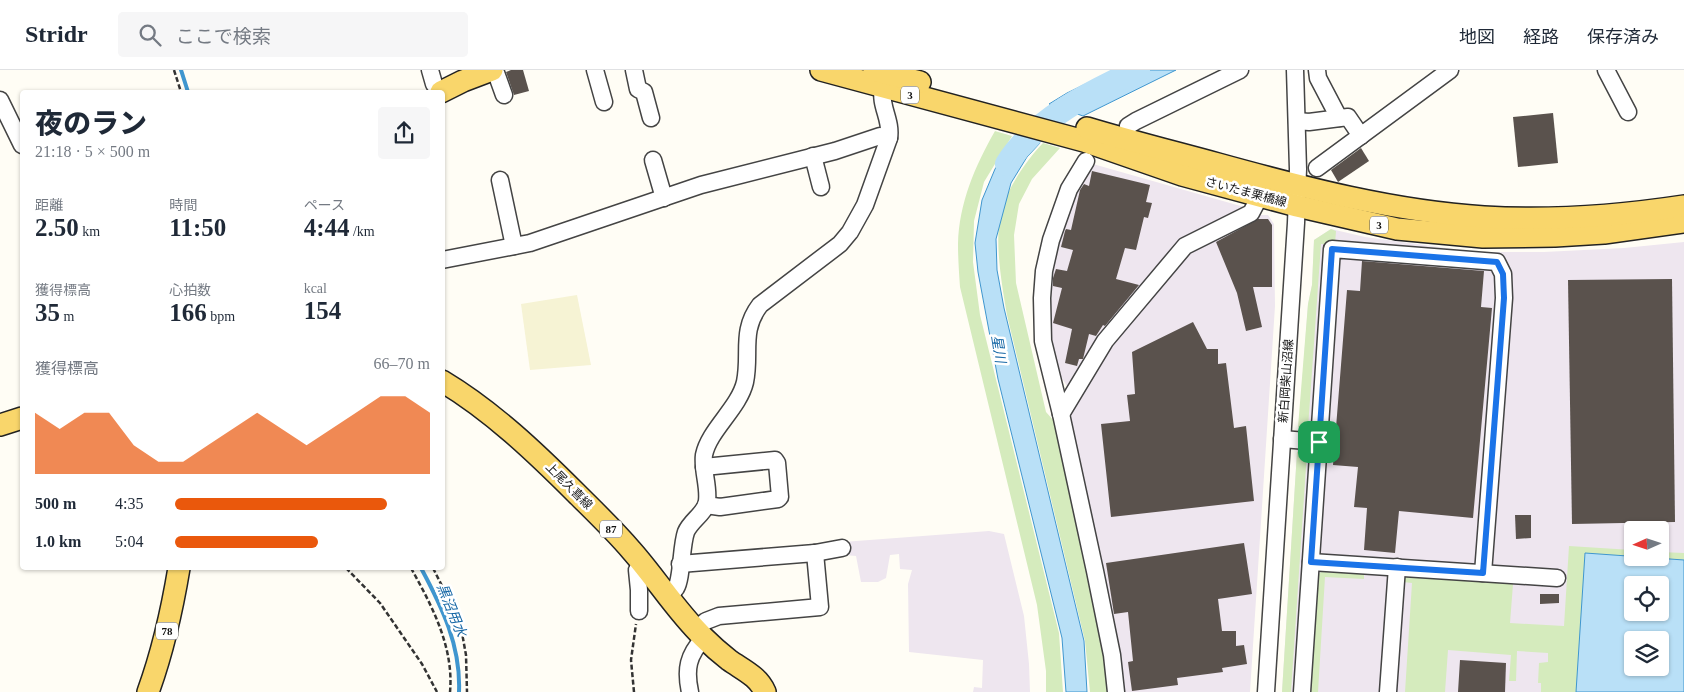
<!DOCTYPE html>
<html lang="ja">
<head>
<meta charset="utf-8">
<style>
	:root { --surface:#fff; --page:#f6f6f7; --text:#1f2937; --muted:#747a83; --line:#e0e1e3; --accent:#ea580c }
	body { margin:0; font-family:"Times New Roman","Noto Sans JP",serif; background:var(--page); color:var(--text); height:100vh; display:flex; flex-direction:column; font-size:19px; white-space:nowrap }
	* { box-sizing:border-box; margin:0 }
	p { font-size:16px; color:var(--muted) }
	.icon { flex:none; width:28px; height:28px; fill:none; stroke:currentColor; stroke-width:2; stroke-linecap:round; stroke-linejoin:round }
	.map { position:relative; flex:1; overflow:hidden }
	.panel { position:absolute; left:20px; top:20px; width:425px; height:480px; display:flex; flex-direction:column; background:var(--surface); border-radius:5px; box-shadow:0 1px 4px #0004 }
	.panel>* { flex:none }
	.needle { width:32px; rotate:267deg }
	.fabs { position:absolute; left:1624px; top:451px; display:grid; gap:10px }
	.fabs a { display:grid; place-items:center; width:45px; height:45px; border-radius:5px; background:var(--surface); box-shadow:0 1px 4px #0004; font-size:25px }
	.pin { position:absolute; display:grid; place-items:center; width:42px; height:42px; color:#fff; margin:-21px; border-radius:10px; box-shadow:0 2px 8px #0006 }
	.round { display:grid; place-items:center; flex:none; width:52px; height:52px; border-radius:5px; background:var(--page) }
	.summary { display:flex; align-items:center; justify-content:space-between; height:85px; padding:0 15px }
	h1 { font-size:28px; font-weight:800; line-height:38px }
	.figures { display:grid; grid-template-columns:repeat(3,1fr); gap:8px; height:85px; padding:5px 15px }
	.figures div { display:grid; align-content:center }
	.figures b { font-size:25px; font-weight:800 }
	.figures small { font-size:14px; font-weight:400 }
	.figures p { font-size:14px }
	.chart { height:140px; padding:10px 15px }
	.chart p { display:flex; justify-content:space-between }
	.chart svg { width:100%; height:90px; margin-top:5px; fill:var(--accent); opacity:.7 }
	ul { padding:0 15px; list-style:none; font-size:16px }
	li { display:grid; grid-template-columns:80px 60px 1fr; align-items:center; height:38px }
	li i { height:12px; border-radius:6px; background:var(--accent) }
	header { display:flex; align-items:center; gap:30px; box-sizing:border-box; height:70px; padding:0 25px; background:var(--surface); border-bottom:1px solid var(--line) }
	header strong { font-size:24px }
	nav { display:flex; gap:28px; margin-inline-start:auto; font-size:18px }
	.search { width:350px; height:45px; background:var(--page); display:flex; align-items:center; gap:12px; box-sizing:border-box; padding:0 18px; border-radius:5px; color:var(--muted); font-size:19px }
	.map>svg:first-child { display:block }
	.industrial { fill:#eee6ef; fill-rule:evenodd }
	.farmland { fill:#f6f3d4 }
	.green { fill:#d5ebbd; fill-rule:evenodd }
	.water { fill:#b9e0f7; stroke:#3f96cf; fill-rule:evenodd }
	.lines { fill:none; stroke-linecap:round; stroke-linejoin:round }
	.stream { stroke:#3f96cf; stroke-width:4 }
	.river { stroke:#b9e0f7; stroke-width:24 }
	.building { fill:#5a524d }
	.minor-casing { stroke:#444; stroke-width:19 }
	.major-casing { stroke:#222; stroke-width:24 }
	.path { stroke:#333; stroke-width:2.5; stroke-dasharray:5 2.5; stroke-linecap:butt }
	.minor { stroke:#fff; stroke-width:16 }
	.major { stroke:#f9d66b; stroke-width:21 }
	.route-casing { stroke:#fff; stroke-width:10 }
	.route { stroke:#1a73e8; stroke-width:6 }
	.labels { text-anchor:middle; stroke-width:5; stroke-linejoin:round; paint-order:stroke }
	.shield { fill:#fff; stroke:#585858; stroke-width:1 }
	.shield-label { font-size:11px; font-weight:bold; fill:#111 }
	.street-label { font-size:12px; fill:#111; stroke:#fff }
	.water-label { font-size:14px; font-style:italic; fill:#1768a6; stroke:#fff }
</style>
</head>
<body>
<header>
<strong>Stridr</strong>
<div class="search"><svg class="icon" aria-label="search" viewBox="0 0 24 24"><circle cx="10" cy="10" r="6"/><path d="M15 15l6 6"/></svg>ここで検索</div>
<nav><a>地図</a><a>経路</a><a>保存済み</a></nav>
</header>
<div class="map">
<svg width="1684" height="622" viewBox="0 0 1684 622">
	<rect width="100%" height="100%" fill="#fffdf5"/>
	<!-- industrial -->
	<g class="industrial">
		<path d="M 1093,94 L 1244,137 L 1262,145 L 1268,145 L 1274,154 L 1275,236 L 1250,622 L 1122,622 L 1069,353 L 1067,316 L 1054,296 L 1048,264 L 1047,204 L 1067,137 Z"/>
		<path d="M 1331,159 L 1365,167 L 1476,182 L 1544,182 L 1624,178 L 1684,172 L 1684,622 L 1282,622 L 1297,382 L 1308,234 L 1312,215 L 1314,170 ZM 1632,460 L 1660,460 L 1660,488 L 1632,488 ZM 1632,515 L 1660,515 L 1660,542 L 1632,542 ZM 1632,570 L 1660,570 L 1660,598 L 1632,598 Z"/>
		<path d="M 989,461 L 1004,464 L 1024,546 L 1029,594 L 1030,622 L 973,622 L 974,617 L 982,618 L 983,590 L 909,582 L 908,514 L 912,500 L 900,499 L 899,484 L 890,485 L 886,508 L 878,512 L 861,512 L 856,486 L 844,485 L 843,472 Z"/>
	</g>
	<!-- farmland -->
	<path class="farmland" d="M 577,225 L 591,295 L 530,300 L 521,234 Z"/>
	<!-- green -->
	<g class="green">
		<path d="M 995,61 L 1012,66 L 984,112 L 974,151 L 973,192 L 980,245 L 1059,563 L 1063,622 L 1046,622 L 1046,601 L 1037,535 L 960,217 C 959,203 958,188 958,174 C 959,133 975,96 995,61 Z"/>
		<path d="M 1043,73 L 1060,78 L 1032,109 L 1019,134 L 1014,165 L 1016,213 L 1046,342 L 1054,351 L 1102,567 L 1110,622 L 1090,622 L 1085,571 L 1007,245 C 1002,216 994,171 1001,142 C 1008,117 1026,91 1043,73 Z"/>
		<path d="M 1331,159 L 1336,161 L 1335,174 L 1321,174 L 1308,358 L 1298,357 L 1308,234 L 1312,215 L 1314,170 Z"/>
		<path d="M 1297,382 L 1307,382 L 1291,622 L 1282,622 Z"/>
		<path d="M 1569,476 L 1632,480 L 1632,488 L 1660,488 L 1660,482 L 1684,483 L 1684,622 L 1541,622 L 1541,613 L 1538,613 L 1539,593 L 1548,592 L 1548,583 L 1517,581 L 1516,611 L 1509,611 L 1511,585 L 1448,580 L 1445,622 L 1405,622 L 1412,513 L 1403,512 L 1403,507 L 1513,514 L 1510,553 L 1564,556 ZM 1632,515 L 1660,515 L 1660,542 L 1632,542 ZM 1632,570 L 1660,570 L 1660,598 L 1632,598 Z"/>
		<path d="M 1321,502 L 1364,504 L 1364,509 L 1325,507 L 1318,622 L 1310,622 L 1318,505 Z"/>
	</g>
	<!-- water -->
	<g class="water">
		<path d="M 1114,0 L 1176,0 L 1083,46 L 1049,34 L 1067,23 Z"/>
		<path d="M 1016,67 L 1040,73 L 1027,87 L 1011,113 L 996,169 L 997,200 L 1004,238 L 1084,571 L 1087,622 L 1066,622 L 1062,568 L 998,309 L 978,202 L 975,173 L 982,130 L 995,99 Z"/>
		<path d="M 1585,483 L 1684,490 L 1684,622 L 1576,622 ZM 1632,515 L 1660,515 L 1660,542 L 1632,542 ZM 1632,570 L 1660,570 L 1660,598 L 1632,598 Z"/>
	</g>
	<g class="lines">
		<!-- stream -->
		<g class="stream">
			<path d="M 181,0 L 188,22"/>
			<path d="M 421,498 C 442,537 461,576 459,622"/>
		</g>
		<!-- river -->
		<path class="river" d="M 1007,94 C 1035,49 1091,22 1138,0"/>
	</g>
	<!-- building -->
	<g class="building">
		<path d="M 511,0 L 523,0 L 529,21 L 514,25 L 506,2 Z"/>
		<path d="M 1553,43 L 1558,93 L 1518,97 L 1513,47 Z"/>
		<path d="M 1361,78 L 1369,91 L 1338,112 L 1331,100 Z"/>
		<path d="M 1092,101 L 1150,115 L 1146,132 L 1152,133 L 1148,148 L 1144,147 L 1136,180 L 1125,178 L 1116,209 L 1139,215 L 1105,256 L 1103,255 L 1096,266 L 1089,264 L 1083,289 L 1079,289 L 1077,296 L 1065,293 L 1072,259 L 1053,253 L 1062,218 L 1053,216 L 1053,208 L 1056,199 L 1067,201 L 1073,180 L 1061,177 L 1065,161 L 1066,159 L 1071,160 L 1080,120 L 1084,114 L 1089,116 Z"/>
		<path d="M 1258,149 L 1268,149 L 1272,155 L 1272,217 L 1253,217 L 1262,257 L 1246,261 L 1237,223 L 1216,172 Z"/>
		<path d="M 1362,191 L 1484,201 L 1481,237 L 1492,238 L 1473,448 L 1399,441 L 1395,483 L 1364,480 L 1367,438 L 1354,437 L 1358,397 L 1333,395 L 1347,220 L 1360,221 Z"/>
		<path d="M 1672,209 L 1675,452 L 1572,454 L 1568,210 Z"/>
		<path d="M 1193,252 L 1207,279 L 1218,279 L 1218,294 L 1226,293 L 1234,358 L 1246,356 L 1254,431 L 1111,447 L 1101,354 L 1130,351 L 1127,325 L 1135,324 L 1132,282 Z"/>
		<path d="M 1515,445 L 1531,445 L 1531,468 L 1516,469 Z"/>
		<path d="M 1244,473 L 1252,524 L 1218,529 L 1222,561 L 1236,561 L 1236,576 L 1244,575 L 1247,594 L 1222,598 L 1223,602 L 1177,608 L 1178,615 L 1132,621 L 1128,592 L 1133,591 L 1128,542 L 1114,544 L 1106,493 Z"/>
		<path d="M 1540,524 L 1559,524 L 1559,533 L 1540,534 Z"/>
		<path d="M 1460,590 L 1506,593 L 1505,622 L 1458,622 Z"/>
	</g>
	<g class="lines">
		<defs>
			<g id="minor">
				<path d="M 430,0 L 434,14 L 440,22"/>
				<path d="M 495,0 L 504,25"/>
				<path d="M 595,0 L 604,32"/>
				<path d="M 634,0 L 638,19 L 644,22 L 651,48"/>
				<path d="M 1317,0 L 1318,8 L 1339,48"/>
				<path d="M 1606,0 L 1628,42"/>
				<path d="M 0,30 L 22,75"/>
				<path d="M 1297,51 L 1309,52 L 1348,47 L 1361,66"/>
				<path d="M 1128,56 L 1136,51 L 1240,0"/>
				<path d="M 813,86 L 821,117"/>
				<path d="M 653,90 L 664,128"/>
				<path d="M 1086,91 L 1069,119 L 1051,170 L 1044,201 L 1042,228 L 1043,271 L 1061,344 L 1095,501 L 1112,585 L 1116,622"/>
				<path d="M 1317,98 L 1450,0"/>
				<path d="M 500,110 L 514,176"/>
				<path d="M 442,190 L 530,173 L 701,115 L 835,81 L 880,66 L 889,68"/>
				<path d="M 1061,344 L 1105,271 L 1185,176 L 1251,143 L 1260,126"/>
				<path d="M 1282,369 L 1319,372"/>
				<path d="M 704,397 L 775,390 L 777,393 L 780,427 L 778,429 L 720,437 L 706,435"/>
				<path d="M 1311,492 L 1557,508"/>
				<path d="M 680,494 L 815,483 L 842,478"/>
				<path d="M 668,527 C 670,524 674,521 676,518 C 682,508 681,476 686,462 C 691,450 706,443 707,431 C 709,416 702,400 704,385 C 709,360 739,338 745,312 C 751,283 740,261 760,235 L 840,174 L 850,162 L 865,135 L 889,68 C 892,50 879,35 883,18"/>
				<path d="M 639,541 L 639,520 L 637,500 L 642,493"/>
				<path d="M 696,559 L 706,551 L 719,546 L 820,537 L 815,483"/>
				<path d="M 690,622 C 685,599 688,585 704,568"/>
				<path d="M 1266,622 L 1296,153 L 1298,99 L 1295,0"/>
				<path d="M 1302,622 L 1332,179 L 1497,192 L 1503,204 L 1504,228 L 1483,503"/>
				<path d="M 1388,622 L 1397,497"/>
			</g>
			<g id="major">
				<path d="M 821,0 L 1084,71 L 1182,105 L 1297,136 L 1397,159 L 1483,167 L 1555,166 L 1604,163 L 1684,152"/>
				<path d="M 874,0 L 920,12"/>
				<path d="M 441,22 L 463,11 L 492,0"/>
				<path d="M 1087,58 C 1130,71 1174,82 1218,94 C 1305,118 1393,141 1484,147 C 1551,151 1618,146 1684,136"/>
				<path d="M 442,311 C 492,341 535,382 576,423 C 594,441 614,460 631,480 C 656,508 676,541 703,567 C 711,575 720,583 729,590 C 743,600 758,606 765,622"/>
				<path d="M 0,355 L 22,348"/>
				<path d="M 148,622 C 163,581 172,540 179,498"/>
			</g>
		</defs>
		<!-- minor casing -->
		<use href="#minor" class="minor-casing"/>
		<!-- major casing -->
		<use href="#major" class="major-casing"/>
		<!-- path -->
		<g class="path">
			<path d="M 174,0 L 181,22"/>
			<path d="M 346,498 L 380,533 L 422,594 L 437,622"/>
			<path d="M 411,498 C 432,536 454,577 450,622"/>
			<path d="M 433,498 L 460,552 L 466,585 L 467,622"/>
			<path d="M 634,622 L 631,590 L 636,554"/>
		</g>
		<!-- minor -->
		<use href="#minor" class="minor"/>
		<!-- major -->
		<use href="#major" class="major"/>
	</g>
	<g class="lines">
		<defs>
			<path id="route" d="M 1332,179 L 1497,192 L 1503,204 L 1504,228 L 1483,503 L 1311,492 Z"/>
		</defs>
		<!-- route casing -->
		<use href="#route" class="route-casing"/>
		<!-- route -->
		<use href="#route" class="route"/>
	</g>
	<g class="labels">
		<!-- shield labels -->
		<g class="shield">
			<rect x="901" y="16.5" width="18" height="17" rx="4"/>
			<rect x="1370" y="146.5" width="18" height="17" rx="4"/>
			<rect x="600" y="450.5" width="22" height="17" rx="4"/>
			<rect x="156" y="552.5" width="22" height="17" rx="4"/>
		</g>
		<g class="shield-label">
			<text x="910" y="29">3</text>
			<text x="1379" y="159">3</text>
			<text x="611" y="463">87</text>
			<text x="167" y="565">78</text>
		</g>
		<!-- street labels -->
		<g class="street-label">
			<text transform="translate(1246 122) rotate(15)" y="4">さいたま栗橋線</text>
			<text transform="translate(1286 311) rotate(-86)" y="4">新白岡柴山沼線</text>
			<text transform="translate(569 416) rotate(45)" y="4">上尾久喜線</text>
		</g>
		<!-- water labels -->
		<g class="water-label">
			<text transform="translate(999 279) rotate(81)" y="5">星川</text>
			<text transform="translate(452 540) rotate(68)" y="5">黒沼用水</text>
		</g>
	</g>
</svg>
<div class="fabs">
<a><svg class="needle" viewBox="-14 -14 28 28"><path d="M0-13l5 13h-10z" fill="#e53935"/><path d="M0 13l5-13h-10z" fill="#747a83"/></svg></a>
<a><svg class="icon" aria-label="locate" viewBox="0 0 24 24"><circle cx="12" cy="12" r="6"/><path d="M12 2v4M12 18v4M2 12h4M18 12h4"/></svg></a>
<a><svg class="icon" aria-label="layers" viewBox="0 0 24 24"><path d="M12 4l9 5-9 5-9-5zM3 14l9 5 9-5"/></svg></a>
</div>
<div class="pin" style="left:1319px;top:372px;background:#1e9e55"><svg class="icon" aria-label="arrive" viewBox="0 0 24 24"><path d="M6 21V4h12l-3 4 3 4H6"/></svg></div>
<section class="panel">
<div class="summary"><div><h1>夜のラン</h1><p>21:18 · 5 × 500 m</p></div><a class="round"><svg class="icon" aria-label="share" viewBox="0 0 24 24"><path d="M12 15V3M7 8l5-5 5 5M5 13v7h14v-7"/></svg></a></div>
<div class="figures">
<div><p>距離</p><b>2.50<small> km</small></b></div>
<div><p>時間</p><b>11:50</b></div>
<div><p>ペース</p><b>4:44<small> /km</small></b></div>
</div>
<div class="figures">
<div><p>獲得標高</p><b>35<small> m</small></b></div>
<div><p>心拍数</p><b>166<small> bpm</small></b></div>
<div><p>kcal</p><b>154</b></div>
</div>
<div class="chart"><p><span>獲得標高</span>66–70 m</p>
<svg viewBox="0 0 160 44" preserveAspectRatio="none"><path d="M0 44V14L10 22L20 14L30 14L40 30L50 38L60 38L70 30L80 22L90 14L100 22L110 30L120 22L130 14L140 6L150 6L160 14V44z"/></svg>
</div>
<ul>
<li><b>500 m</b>4:35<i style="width:83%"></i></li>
<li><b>1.0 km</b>5:04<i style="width:56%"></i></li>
</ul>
</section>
</div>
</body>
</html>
